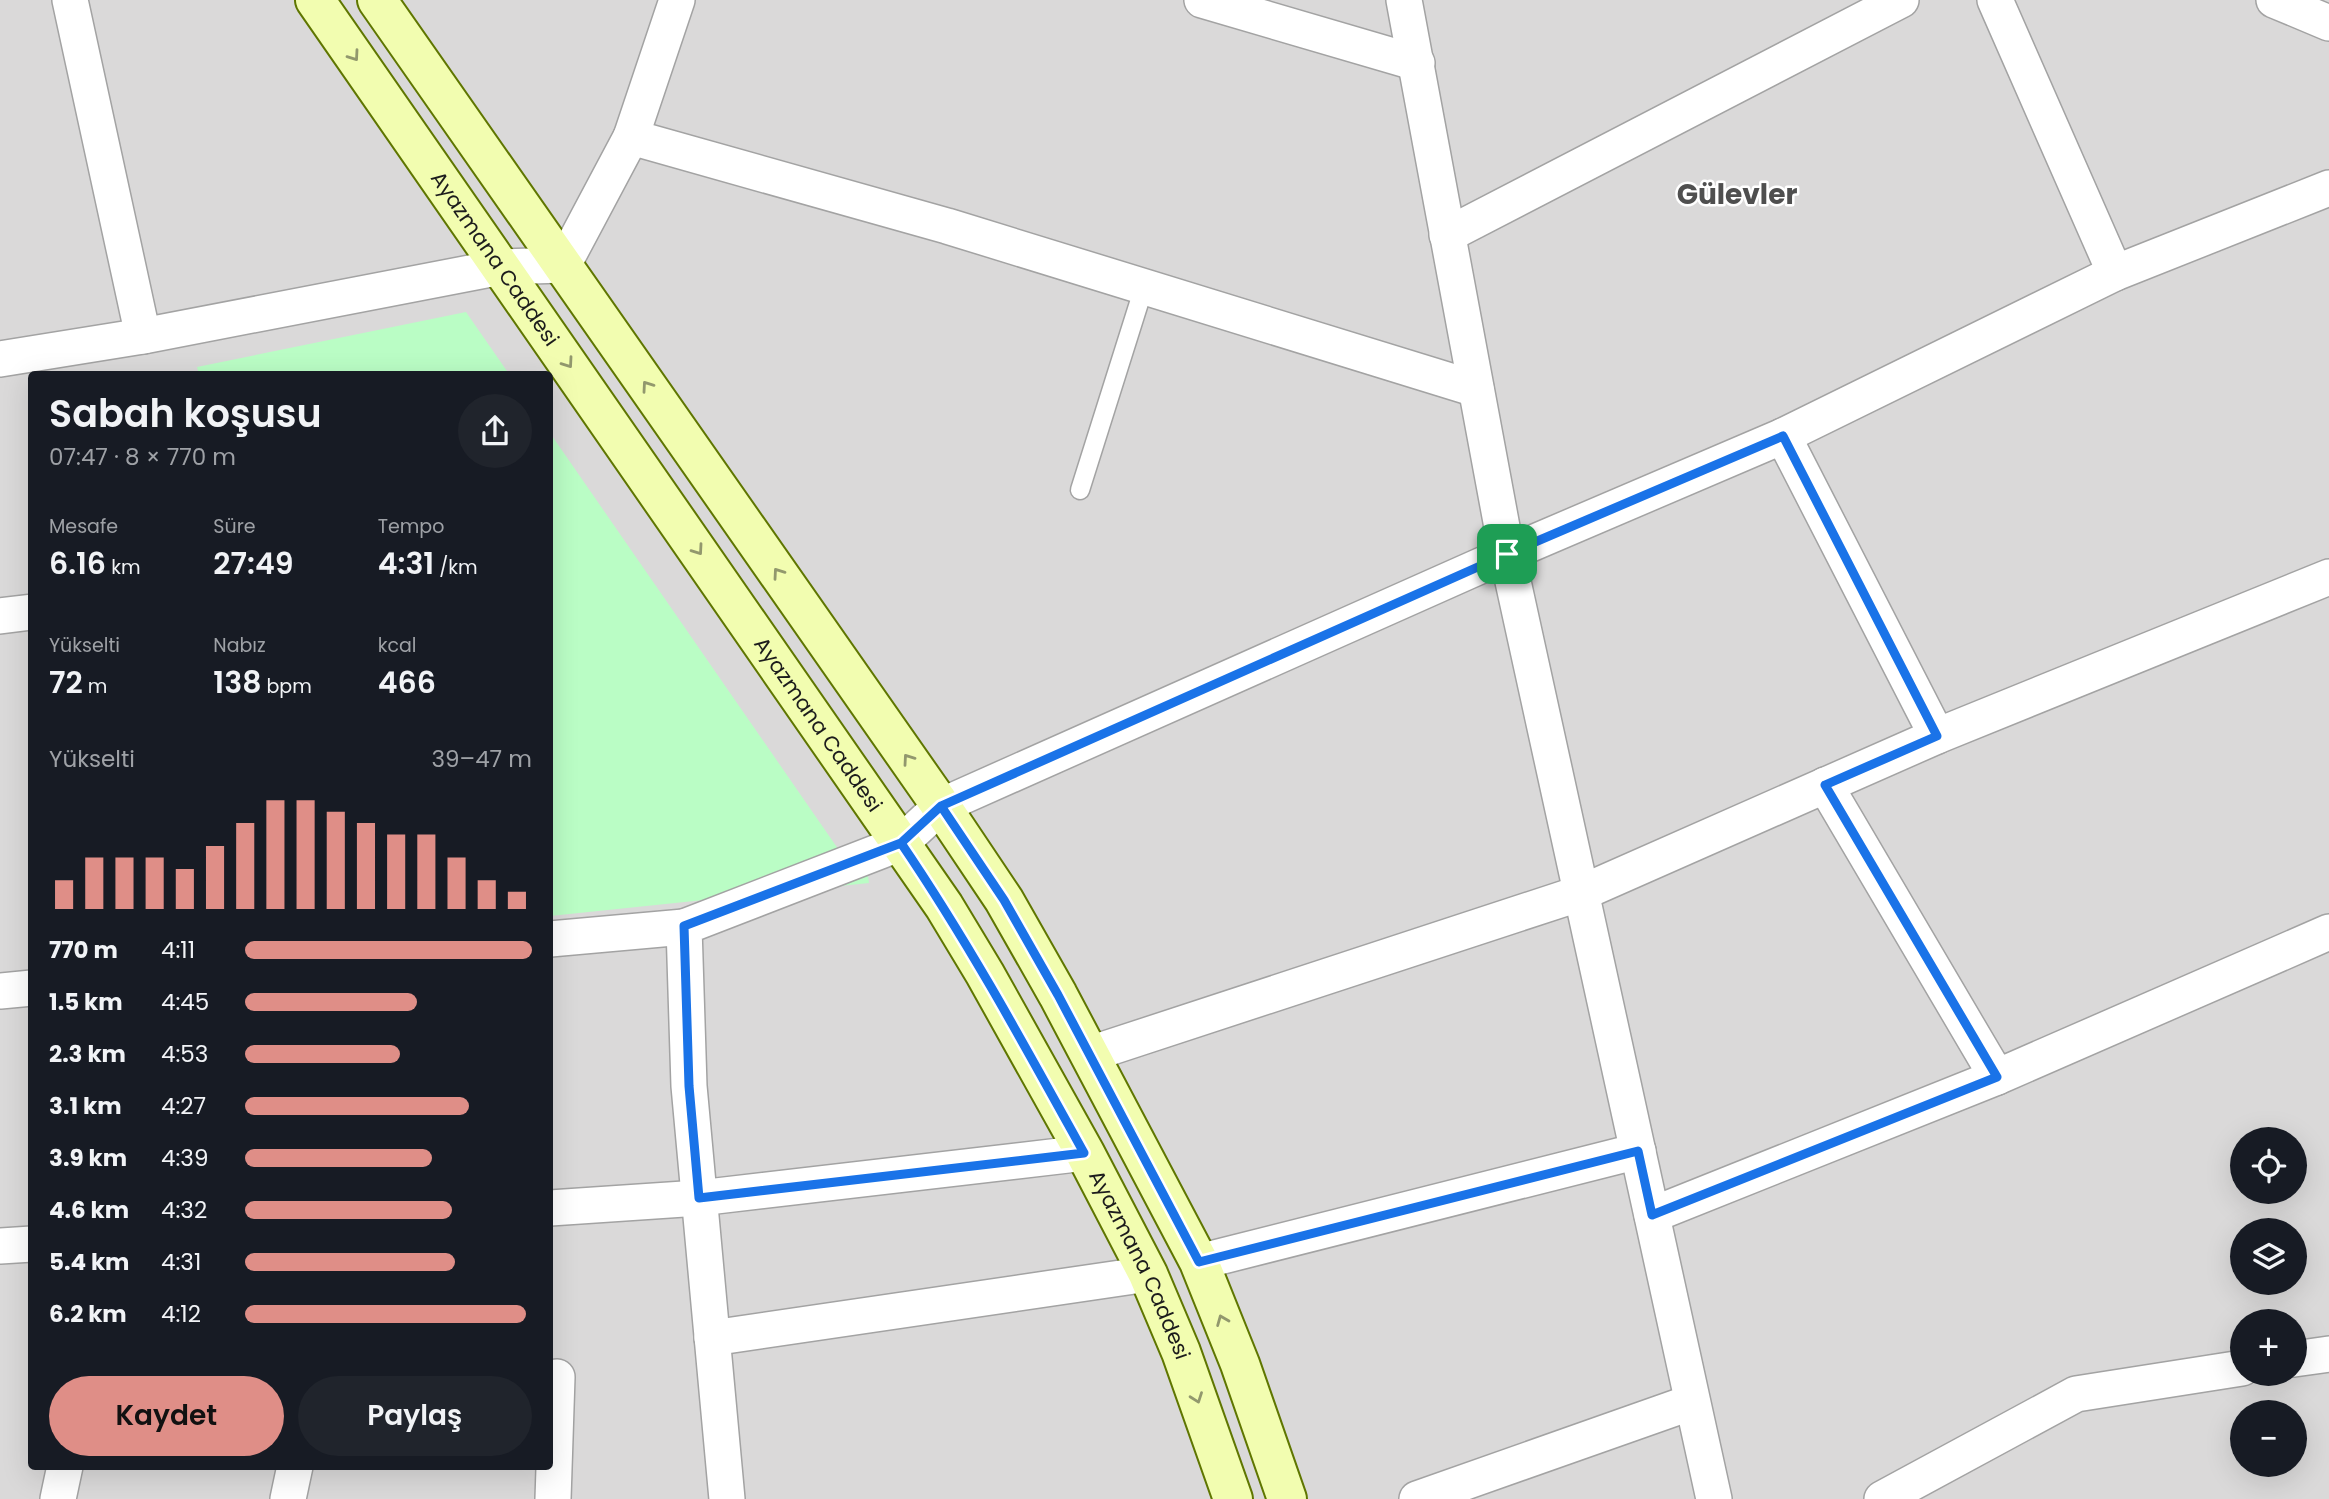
<!DOCTYPE html>
<html lang="tr">
<head>
<meta charset="utf-8">
<style>
	:root { --surface:#171b24; --page:#20242c; --text:#f1f3f6; --muted:#9ea1a6; --accent:#df8e87 }
	body { margin:0; font-family:Poppins,sans-serif; background:var(--page); color:var(--text); height:100vh; display:flex; flex-direction:column; font-size:26px; white-space:nowrap }
	* { box-sizing:border-box; margin:0 }
	p { font-size:23px; color:var(--muted) }
	.icon { flex:none; width:38px; height:38px; fill:none; stroke:currentColor; stroke-width:2; stroke-linecap:round; stroke-linejoin:round }
	.map { position:relative; flex:1; overflow:hidden }
	.panel { position:absolute; left:28px; top:371px; width:525px; height:1099px; display:flex; flex-direction:column; background:var(--surface); border-radius:7px; box-shadow:0 7px 28px #0002 }
	.panel>* { flex:none }
	.fabs { position:absolute; left:2230px; top:1127px; display:grid; gap:14px }
	.fabs a { display:grid; place-items:center; width:77px; height:77px; border-radius:50%; background:var(--surface); box-shadow:0 7px 28px #0002; font-size:35px }
	.pin { position:absolute; display:grid; place-items:center; width:60px; height:60px; color:#fff; margin:-30px; border-radius:14px; box-shadow:0 4px 10px #0006 }
	.round { display:grid; place-items:center; flex:none; width:74px; height:74px; border-radius:37px; background:var(--page) }
	.headline { display:flex; align-items:center; justify-content:space-between; height:119px; padding:0 21px }
	h1 { font-size:38px; font-weight:600; line-height:52px }
	.metrics { display:grid; grid-template-columns:repeat(3,1fr); gap:10px; height:119px; padding:7px 21px }
	.metrics div { display:grid; align-content:center }
	.metrics b { font-size:30px; font-weight:600 }
	.metrics small { font-size:19px; font-weight:400 }
	.metrics p { font-size:19px }
	.chart { height:196px; padding:14px 21px }
	.chart p { display:flex; justify-content:space-between }
	.chart svg { width:100%; height:126px; margin-top:7px; stroke:var(--accent); stroke-width:6 }
	.action { display:flex; gap:14px; margin-top:auto; padding:14px 21px }
	.action a { flex:1; height:80px; border-radius:42px; background:var(--accent); color:#111; font-size:28px; font-weight:600; line-height:80px; text-align:center }
	.action a+a { background:var(--page); color:var(--text) }
	ul { padding:0 21px; list-style:none; font-size:23px }
	li { display:grid; grid-template-columns:112px 84px 1fr; align-items:center; height:52px }
	li i { height:18px; border-radius:9px; background:var(--accent) }
	.map>svg:first-child { display:block }
	.residential { fill:#dad9d9; fill-rule:evenodd }
	.park { fill:#bafdc5 }
	.lines { fill:none; stroke-linecap:round; stroke-linejoin:round }
	.lane-casing { stroke:#a3a3a3; stroke-width:21 }
	.street-casing { stroke:#a3a3a3; stroke-width:38 }
	.secondary-casing { stroke:#5f7600; stroke-width:42 }
	.lane { stroke:#fff; stroke-width:18 }
	.street { stroke:#fff; stroke-width:35 }
	.secondary { stroke:#f2fdb0; stroke-width:38 }
	.oneway { stroke:#92986d }
	.route-casing { stroke:#fff; stroke-width:14 }
	.route { stroke:#1a73e8; stroke-width:9 }
	.labels { text-anchor:middle; stroke-width:5; stroke-linejoin:round; paint-order:stroke }
	.street-label { font-size:21px; fill:#1c1c1c; stroke:#fff }
	.district-label { font-size:28px; font-weight:bold; fill:#4f4f4f; stroke:#fff }
</style>
</head>
<body>
<div class="map">
<svg width="2329" height="1499" viewBox="0 0 2329 1499">
	<rect width="100%" height="100%" fill="#eeebe1"/>
	<!-- residential -->
	<path class="residential" d="M 0,0 L 2329,0 L 2329,1499 L 0,1499 ZM 32,374 L 550,374 L 550,1466 L 32,1466 ZM 2242,1139 L 2294,1139 L 2294,1192 L 2242,1192 ZM 2242,1230 L 2294,1230 L 2294,1283 L 2242,1283 ZM 2242,1321 L 2294,1321 L 2294,1374 L 2242,1374 ZM 2242,1412 L 2294,1412 L 2294,1465 L 2242,1465 Z"/>
	<!-- park -->
	<g class="park">
		<path d="M 466,312 L 509,374 L 199,374 L 197,367 Z"/>
		<path d="M 550,433 L 843,856 L 867,869 L 869,883 L 550,916 Z"/>
	</g>
	<g class="lines">
		<defs>
			<path id="lane" d="M 1080,490 L 1144,287"/>
			<g id="street">
				<path d="M 70,0 L 143,336"/>
				<path d="M 677,0 L 631,137 L 947,226 L 1476,389"/>
				<path d="M 1202,0 L 1417,63"/>
				<path d="M 1404,0 L 1507,554 L 1714,1499"/>
				<path d="M 1995,0 L 2115,273 L 2329,188"/>
				<path d="M 2274,0 L 2329,23"/>
				<path d="M 1447,235 L 1901,0"/>
				<path d="M 0,359 L 143,336 L 501,267 L 563,265 L 631,137"/>
				<path d="M 1783,436 L 1937,736"/>
				<path d="M 0,616 L 32,612"/>
				<path d="M 1825,785 L 1997,1077 L 2329,932"/>
				<path d="M 550,939 L 684,927"/>
				<path d="M 0,991 L 32,988"/>
				<path d="M 1090,1054 L 1581,893 L 1937,736 L 2329,577"/>
				<path d="M 550,1208 L 699,1198 L 1085,1153"/>
				<path d="M 1652,1215 L 1997,1077"/>
				<path d="M 0,1246 L 32,1244"/>
				<path d="M 1199,1262 L 1638,1151"/>
				<path d="M 712,1338 L 1148,1274"/>
				<path d="M 2294,1359 L 2329,1354"/>
				<path d="M 58,1499 L 65,1466"/>
				<path d="M 288,1499 L 295,1466"/>
				<path d="M 553,1499 L 557,1377"/>
				<path d="M 727,1499 L 689,1086 L 684,927 L 901,843 L 941,806 L 1507,554 L 1783,436 L 2115,273"/>
				<path d="M 1417,1499 L 1692,1402"/>
				<path d="M 1882,1499 L 2076,1394 L 2242,1368"/>
			</g>
			<g id="secondary">
				<path id="s1" d="M 315,0 L 944,906 L 985,974 L 1085,1153 L 1148,1274 L 1181,1352 L 1233,1499"/>
				<path d="M 377,0 L 941,806 L 1004,900 L 1058,995 L 1199,1262 L 1240,1364 L 1287,1499"/>
			</g>
		</defs>
		<!-- lane casing -->
		<use href="#lane" class="lane-casing"/>
		<!-- street casing -->
		<use href="#street" class="street-casing"/>
		<!-- secondary casing -->
		<use href="#secondary" class="secondary-casing"/>
		<!-- lane -->
		<use href="#lane" class="lane"/>
		<!-- street -->
		<use href="#street" class="street"/>
		<!-- secondary -->
		<use href="#secondary" class="secondary"/>
	</g>
	<!-- one-way arrows -->
	<defs><path id="oneway-chevron" d="M-2-3.5L2.5 0L-2 3.5" fill="none" stroke-width="1.6" stroke-linecap="round" stroke-linejoin="round" transform="scale(1.75)"/></defs>
	<g class="oneway">
		<use href="#oneway-chevron" transform="translate(354 56) rotate(55)"/>
		<use href="#oneway-chevron" transform="translate(568 363) rotate(55)"/>
		<use href="#oneway-chevron" transform="translate(647 386) rotate(-125)"/>
		<use href="#oneway-chevron" transform="translate(698 550) rotate(55)"/>
		<use href="#oneway-chevron" transform="translate(778 573) rotate(-125)"/>
		<use href="#oneway-chevron" transform="translate(908 759) rotate(-125)"/>
		<use href="#oneway-chevron" transform="translate(1222 1320) rotate(-112)"/>
		<use href="#oneway-chevron" transform="translate(1197 1398) rotate(70)"/>
	</g>
	<g class="lines">
		<defs>
			<path id="route" d="M 1507,554 L 941,806 L 901,843 L 684,926 L 689,1086 L 699,1198 L 1084,1153 C 1026,1048 969,943 901,843 L 941,806 L 1004,900 L 1058,995 L 1199,1262 L 1638,1151 L 1652,1215 L 1997,1077 L 1825,785 L 1937,736 L 1783,436 L 1507,554"/>
		</defs>
		<!-- route casing -->
		<use href="#route" class="route-casing"/>
		<!-- route -->
		<use href="#route" class="route"/>
	</g>
	<g class="labels">
		<!-- street labels -->
		<g class="street-label">
			<text dy="7" stroke="none"><textPath href="#s1" startOffset="315">Ayazmana Caddesi</textPath></text>
			<text dy="7" stroke="none"><textPath href="#s1" startOffset="882">Ayazmana Caddesi</textPath></text>
			<text dy="7" stroke="none"><textPath href="#s1" startOffset="1512">Ayazmana Caddesi</textPath></text>
		</g>
		<!-- district labels -->
		<g class="district-label">
			<text x="1737" y="204">Gülevler</text>
		</g>
	</g>
</svg>
<div class="fabs">
<a><svg class="icon" aria-label="locate" viewBox="0 0 24 24"><circle cx="12" cy="12" r="6"/><path d="M12 2v4M12 18v4M2 12h4M18 12h4"/></svg></a>
<a><svg class="icon" aria-label="layers" viewBox="0 0 24 24"><path d="M12 4l9 5-9 5-9-5zM3 14l9 5 9-5"/></svg></a>
<a>+</a>
<a>−</a>
</div>
<div class="pin" style="left:1507px;top:554px;background:#1e9e55"><svg class="icon" aria-label="arrive" viewBox="0 0 24 24"><path d="M6 21V4h12l-3 4 3 4H6"/></svg></div>
<section class="panel">
<div class="headline"><div><h1>Sabah koşusu</h1><p>07:47 · 8 × 770 m</p></div><a class="round"><svg class="icon" aria-label="share" viewBox="0 0 24 24"><path d="M12 15V3M7 8l5-5 5 5M5 13v7h14v-7"/></svg></a></div>
<div class="metrics">
<div><p>Mesafe</p><b>6.16<small> km</small></b></div>
<div><p>Süre</p><b>27:49</b></div>
<div><p>Tempo</p><b>4:31<small> /km</small></b></div>
</div>
<div class="metrics">
<div><p>Yükselti</p><b>72<small> m</small></b></div>
<div><p>Nabız</p><b>138<small> bpm</small></b></div>
<div><p>kcal</p><b>466</b></div>
</div>
<div class="chart"><p><span>Yükselti</span>39–47 m</p>
<svg viewBox="0 0 160 44" preserveAspectRatio="none"><path d="M5 44V34M15 44V26M25 44V26M35 44V26M45 44V30M55 44V22M65 44V14M75 44V6M85 44V6M95 44V10M105 44V14M115 44V18M125 44V18M135 44V26M145 44V34M155 44V38"/></svg>
</div>
<ul>
<li><b>770 m</b>4:11<i style="width:100%"></i></li>
<li><b>1.5 km</b>4:45<i style="width:60%"></i></li>
<li><b>2.3 km</b>4:53<i style="width:54%"></i></li>
<li><b>3.1 km</b>4:27<i style="width:78%"></i></li>
<li><b>3.9 km</b>4:39<i style="width:65%"></i></li>
<li><b>4.6 km</b>4:32<i style="width:72%"></i></li>
<li><b>5.4 km</b>4:31<i style="width:73%"></i></li>
<li><b>6.2 km</b>4:12<i style="width:98%"></i></li>
</ul>
<div class="action"><a>Kaydet</a><a>Paylaş</a></div>
</section>
</div>
</body>
</html>
